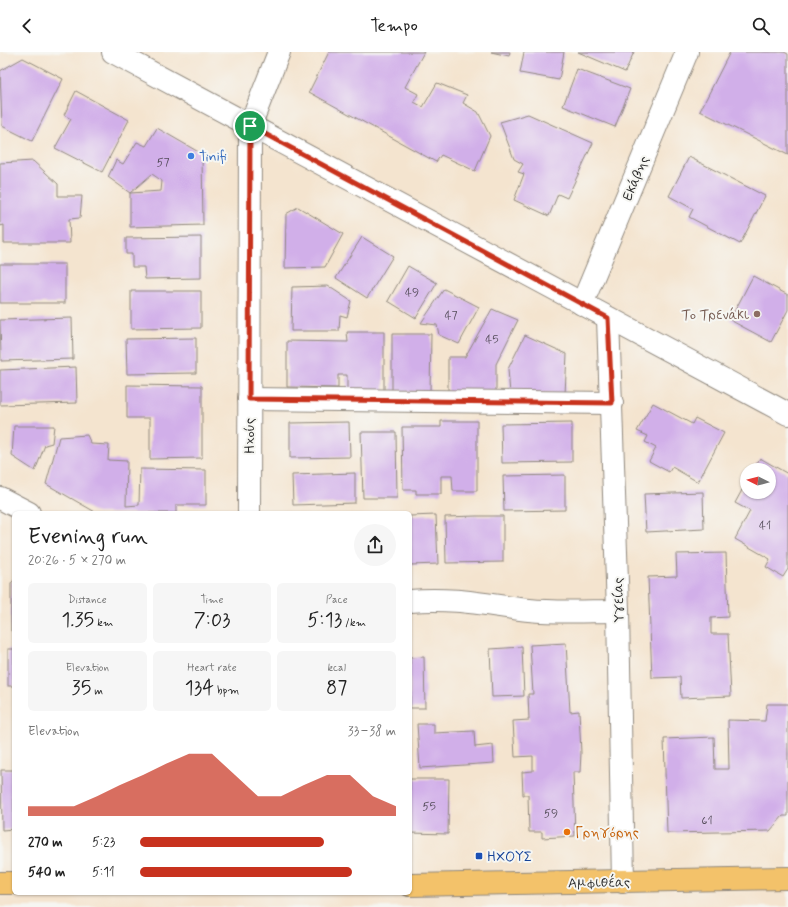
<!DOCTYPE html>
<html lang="en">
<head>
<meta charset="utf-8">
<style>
	:root { --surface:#fff; --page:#f6f6f6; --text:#222; --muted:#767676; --accent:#c8321e }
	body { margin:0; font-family:Mynerve,sans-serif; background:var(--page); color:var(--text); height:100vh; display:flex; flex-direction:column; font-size:15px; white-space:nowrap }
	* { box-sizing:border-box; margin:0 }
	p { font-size:13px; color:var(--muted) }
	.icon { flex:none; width:22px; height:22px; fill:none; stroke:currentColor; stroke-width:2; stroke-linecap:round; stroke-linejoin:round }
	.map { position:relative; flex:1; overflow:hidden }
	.sheet { position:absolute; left:12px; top:459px; width:400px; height:384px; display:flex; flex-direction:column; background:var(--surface); border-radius:6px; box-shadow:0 1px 3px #0004 }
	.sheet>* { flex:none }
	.needle { width:26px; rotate:276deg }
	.buttons { position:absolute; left:740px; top:411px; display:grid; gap:8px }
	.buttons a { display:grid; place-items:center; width:36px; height:36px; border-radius:50%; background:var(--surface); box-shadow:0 1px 3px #0004; font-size:20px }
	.pin { position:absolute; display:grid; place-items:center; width:34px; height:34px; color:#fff; margin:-17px; border:2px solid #fff; border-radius:50%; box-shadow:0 1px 4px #0007 }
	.round { display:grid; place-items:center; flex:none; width:42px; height:42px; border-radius:21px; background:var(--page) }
	.overview { display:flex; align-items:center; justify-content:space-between; height:68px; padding:0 16px }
	h1 { font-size:22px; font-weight:600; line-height:30px }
	.figures { display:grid; grid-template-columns:repeat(3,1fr); gap:6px; height:68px; padding:4px 16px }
	.figures div { display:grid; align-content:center; border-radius:6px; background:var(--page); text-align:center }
	.figures b { font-size:20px; font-weight:600 }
	.figures small { font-size:11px; font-weight:400 }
	.figures p { font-size:11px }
	.chart { height:112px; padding:8px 16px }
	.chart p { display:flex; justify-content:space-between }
	.chart svg { width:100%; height:72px; margin-top:4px; fill:var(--accent); opacity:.7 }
	ul { padding:0 16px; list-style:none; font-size:13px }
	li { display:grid; grid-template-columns:64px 48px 1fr; align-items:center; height:30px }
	li i { height:10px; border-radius:5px; background:var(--accent) }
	header { display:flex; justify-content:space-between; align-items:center; height:52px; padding:0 16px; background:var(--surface); font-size:18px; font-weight:600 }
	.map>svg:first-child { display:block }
	.building { fill:#d1afe9 }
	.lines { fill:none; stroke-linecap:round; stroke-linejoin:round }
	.minor-casing { stroke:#90887d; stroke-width:24 }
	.major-casing { stroke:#90887d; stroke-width:24 }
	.minor { stroke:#fff; stroke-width:22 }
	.major { stroke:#f3c26a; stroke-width:22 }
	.route-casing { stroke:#fff; stroke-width:8 }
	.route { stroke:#c8321e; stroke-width:5 }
	.shop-dot { fill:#3f7fe0; stroke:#f6f6f2; stroke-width:1.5 }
	.education-dot { fill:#8d6e63; stroke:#f6f6f2; stroke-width:1.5 }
	.food-dot { fill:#e8710a; stroke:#f6f6f2; stroke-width:1.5 }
	.transit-dot { fill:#1a4fb4; stroke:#f6f6f2; stroke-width:1.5 }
	.labels { text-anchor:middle; stroke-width:4; stroke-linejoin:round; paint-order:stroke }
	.number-label { font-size:12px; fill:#544c5a }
	.shop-label { font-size:14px; fill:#366cbe; stroke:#f6f6f2; text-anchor:start }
	.street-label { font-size:14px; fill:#2b2b2b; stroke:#f6f6f2 }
	.education-label { font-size:14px; fill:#785e54; stroke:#f6f6f2; text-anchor:end }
	.food-label { font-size:14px; fill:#c56008; stroke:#f6f6f2; text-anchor:start }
	.transit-label { font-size:14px; fill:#164399; stroke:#f6f6f2; text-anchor:start }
</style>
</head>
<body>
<header><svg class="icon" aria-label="back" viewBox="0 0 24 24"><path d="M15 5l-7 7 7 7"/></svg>Tempo<svg class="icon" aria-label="search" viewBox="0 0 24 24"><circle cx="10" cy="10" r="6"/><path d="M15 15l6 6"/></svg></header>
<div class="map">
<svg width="788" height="855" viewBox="0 0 788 855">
	<rect width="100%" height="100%" fill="#f6f6f2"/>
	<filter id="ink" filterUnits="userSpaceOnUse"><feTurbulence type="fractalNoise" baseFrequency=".025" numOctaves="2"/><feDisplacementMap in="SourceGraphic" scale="8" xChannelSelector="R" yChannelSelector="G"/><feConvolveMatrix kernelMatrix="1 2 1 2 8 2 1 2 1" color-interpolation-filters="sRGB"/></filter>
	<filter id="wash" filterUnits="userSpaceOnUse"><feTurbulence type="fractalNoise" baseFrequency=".012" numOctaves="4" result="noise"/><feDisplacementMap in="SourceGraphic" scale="16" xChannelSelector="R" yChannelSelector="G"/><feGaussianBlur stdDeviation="0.9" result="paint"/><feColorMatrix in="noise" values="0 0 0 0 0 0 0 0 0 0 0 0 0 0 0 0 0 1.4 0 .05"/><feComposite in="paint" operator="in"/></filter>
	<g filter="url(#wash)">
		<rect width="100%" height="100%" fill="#f4e4cf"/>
		<g id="blocks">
			<!-- building -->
			<g class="building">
				<path d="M 329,0 L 424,0 L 405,35 L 418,42 L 414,50 L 423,55 L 437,31 L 467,43 L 463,51 L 478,60 L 490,84 L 475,119 L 441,103 L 436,110 L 309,40 Z"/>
				<path d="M 491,0 L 510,0 L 509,4 Z"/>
				<path d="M 524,0 L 564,0 L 559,28 L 520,21 Z"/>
				<path d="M 578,0 L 634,0 L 625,20 Z"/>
				<path d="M 730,0 L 784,0 L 788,2 L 788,103 L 700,59 Z"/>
				<path d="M 23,6 L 63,27 L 32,89 L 2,74 L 0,19 Z"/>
				<path d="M 577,17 L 630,37 L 615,75 L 563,54 Z"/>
				<path d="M 76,39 L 129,68 L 102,120 L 55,96 L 71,67 L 64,63 Z"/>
				<path d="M 528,62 L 593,91 L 567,146 L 558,142 L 549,164 L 514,148 L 524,122 L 518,120 L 523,112 L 514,107 L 500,70 Z"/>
				<path d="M 157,76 L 202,102 L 203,173 L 130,175 L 130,141 L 161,139 L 162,129 L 152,122 L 130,141 L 108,125 L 116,108 L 123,112 L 137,90 L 146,94 Z"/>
				<path d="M 689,105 L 765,144 L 740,192 L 689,165 L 693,157 L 669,144 Z"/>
				<path d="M 33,109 L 58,132 L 58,144 L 82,144 L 80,166 L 69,167 L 70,191 L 4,191 L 4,173 L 0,174 L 0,111 Z"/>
				<path d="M 298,155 L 343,182 L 325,215 L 285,216 L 286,162 Z"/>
				<path d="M 201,185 L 201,226 L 145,227 L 144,215 L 132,215 L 132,202 L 126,202 L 126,186 Z"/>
				<path d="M 362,185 L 393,204 L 367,246 L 336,226 Z"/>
				<rect x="0" y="212" width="65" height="39"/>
				<path d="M 408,214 L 437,231 L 416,266 L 388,249 Z"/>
				<path d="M 753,224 L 788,243 L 788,258 L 771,290 L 730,268 Z"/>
				<path d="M 328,234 L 351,249 L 347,265 L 340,263 L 339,279 L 291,279 L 292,235 Z"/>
				<path d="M 444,237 L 479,255 L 459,292 L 439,283 L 437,273 L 421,271 Z"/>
				<path d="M 131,239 L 201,239 L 201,276 L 131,277 Z"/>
				<path d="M 492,257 L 518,268 L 496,312 L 496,342 L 448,342 L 448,305 L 465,305 Z"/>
				<path d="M 72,266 L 73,307 L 1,309 L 0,268 Z"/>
				<path d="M 347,280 L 384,280 L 384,340 L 347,340 L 347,323 L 338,323 L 338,336 L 287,335 L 287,289 L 348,290 Z"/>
				<path d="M 392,282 L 431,282 L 430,341 L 392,340 Z"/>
				<path d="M 525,283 L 567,302 L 565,342 L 510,342 L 508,317 Z"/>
				<path d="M 196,286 L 196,321 L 127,322 L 126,287 Z"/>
				<path d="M 76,315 L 77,351 L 0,353 L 0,318 Z"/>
				<path d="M 127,333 L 202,334 L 202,406 L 150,407 L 150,366 L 127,366 Z"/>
				<path d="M 653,351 L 692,372 L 695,366 L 724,381 L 698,430 L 672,415 L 669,420 L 649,409 L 656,396 L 645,390 L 648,384 L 637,379 Z"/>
				<path d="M 441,369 L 477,369 L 477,439 L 453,439 L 452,424 L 441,424 L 441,442 L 416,442 L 416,438 L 403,438 L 402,375 L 441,375 Z"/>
				<path d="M 349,370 L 350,405 L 290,406 L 290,371 Z"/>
				<path d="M 572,371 L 572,410 L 502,411 L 501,372 Z"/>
				<path d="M 14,374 L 54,374 L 52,391 L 45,393 L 35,419 L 12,404 Z"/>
				<path d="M 361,380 L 396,380 L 397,446 L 363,446 Z"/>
				<path d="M 87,383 L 91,392 L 109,393 L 108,408 L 127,409 L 126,454 L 139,453 L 140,417 L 206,418 L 206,453 L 176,453 L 176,461 L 97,461 L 46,432 L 59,385 Z"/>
				<path d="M 760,406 L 788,422 L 788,517 L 783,525 L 766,515 L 770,507 L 735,487 L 750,459 L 735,451 L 747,429 L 747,440 L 769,440 L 769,418 L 753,418 Z"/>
				<path d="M 355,421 L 355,451 L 293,453 L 292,423 Z"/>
				<path d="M 565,423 L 565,458 L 504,459 L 503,424 Z"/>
				<path d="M 703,440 L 704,477 L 646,480 L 644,442 Z"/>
				<path d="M 436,463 L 438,512 L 410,513 L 410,464 Z"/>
				<path d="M 476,464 L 503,464 L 503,510 L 446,511 L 445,465 Z"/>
				<path d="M 726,501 L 728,565 L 711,566 L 711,582 L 728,582 L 731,644 L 681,646 L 680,625 L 652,626 L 648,525 L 677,524 L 676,502 Z"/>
				<path d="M 14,528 L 14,579 L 11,579 L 11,532 Z"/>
				<path d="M 566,591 L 570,660 L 579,659 L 581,701 L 580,720 L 573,720 L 575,784 L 542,786 L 542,780 L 529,780 L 528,743 L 523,743 L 522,720 L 533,719 L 533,704 L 515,705 L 513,669 L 529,668 L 528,642 L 533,642 L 530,593 Z"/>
				<path d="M 522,595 L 524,644 L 492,645 L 490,597 Z"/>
				<rect x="8" y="597" width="6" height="37"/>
				<path d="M 424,605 L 425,656 L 410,656 L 410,606 Z"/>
				<path d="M 767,652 L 788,652 L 788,764 L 783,764 L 770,779 L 667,781 L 664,687 L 714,685 L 715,717 L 729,717 L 728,668 L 765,669 Z"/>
				<path d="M 417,672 L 434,672 L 434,681 L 474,679 L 475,695 L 493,693 L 494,711 L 420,716 Z"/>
				<path d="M 1,718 L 14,718 L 14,777 L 2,778 Z"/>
				<path d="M 410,727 L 449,727 L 448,782 L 410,781 Z"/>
			</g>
		</g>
	</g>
	<g filter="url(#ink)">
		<use href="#blocks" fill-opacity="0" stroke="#90887d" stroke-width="1"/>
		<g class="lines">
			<defs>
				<g id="minor">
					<path d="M 113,0 L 788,362"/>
					<path d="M 582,252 L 687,0"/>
					<path d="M 608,266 L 618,559 L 623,830"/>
					<path d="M 249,347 L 612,351"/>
					<path d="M 0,446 L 29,461"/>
					<path d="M 249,461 L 250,74 L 279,0"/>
					<path d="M 410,549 C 453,545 487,553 529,558 C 558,561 589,559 618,559"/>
				</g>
				<g id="major">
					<path d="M 0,831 L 14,831"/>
					<path d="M 410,833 L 788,826"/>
				</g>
			</defs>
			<!-- minor casing -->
			<use href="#minor" class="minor-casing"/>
			<!-- major casing -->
			<use href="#major" class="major-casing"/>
			<!-- minor -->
			<use href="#minor" class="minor"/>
			<!-- major -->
			<use href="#major" class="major"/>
		</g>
	</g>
	<g class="lines" filter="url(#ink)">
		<defs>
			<path id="route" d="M 250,74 L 608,266 L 612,351 L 249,347 Z"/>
		</defs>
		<!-- route casing -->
		<use href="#route" class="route-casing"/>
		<!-- route -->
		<use href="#route" class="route"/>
	</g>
	<!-- markers -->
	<circle class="shop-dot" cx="191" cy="104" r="4"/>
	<circle class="education-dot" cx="757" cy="262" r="4"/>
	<circle class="food-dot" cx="567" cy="780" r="4"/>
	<rect class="transit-dot" x="475" y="800" width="8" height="8" rx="2"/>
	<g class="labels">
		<!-- number labels -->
		<g class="number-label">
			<text x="163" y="114">57</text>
			<text x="412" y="244">49</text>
			<text x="451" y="267">47</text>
			<text x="492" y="291">45</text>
			<text x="765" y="477">41</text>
			<text x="429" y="758">55</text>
			<text x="551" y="765">59</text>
			<text x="707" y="772">61</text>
		</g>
		<!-- shop labels -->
		<g class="shop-label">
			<text x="199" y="109">Tinifi</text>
		</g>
		<!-- street labels -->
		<g class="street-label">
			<text transform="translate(635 126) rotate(-67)" y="5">Εκάβης</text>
			<text transform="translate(249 384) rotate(-90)" y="5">Ηχούς</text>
			<text transform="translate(618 548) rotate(-92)" y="5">Υγείας</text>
			<text transform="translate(599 830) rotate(-1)" y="5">Αμφιθέας</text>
		</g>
		<!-- education labels -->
		<g class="education-label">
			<text x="749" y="267">Το Τρενάκι</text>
		</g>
		<!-- food labels -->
		<g class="food-label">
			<text x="575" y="785">Γρηγόρης</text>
		</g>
		<!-- transit labels -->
		<g class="transit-label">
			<text x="487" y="809">ΗΧΟΥΣ</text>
		</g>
	</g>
</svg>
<div class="buttons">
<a><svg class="needle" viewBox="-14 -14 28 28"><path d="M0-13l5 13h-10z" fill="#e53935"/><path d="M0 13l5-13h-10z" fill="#767676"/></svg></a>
</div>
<div class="pin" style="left:250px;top:74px;background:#1e9e55"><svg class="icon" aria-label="arrive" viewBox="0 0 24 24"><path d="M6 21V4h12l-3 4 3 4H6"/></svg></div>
<section class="sheet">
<div class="overview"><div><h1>Evening run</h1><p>20:26 · 5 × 270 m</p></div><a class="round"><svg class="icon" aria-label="share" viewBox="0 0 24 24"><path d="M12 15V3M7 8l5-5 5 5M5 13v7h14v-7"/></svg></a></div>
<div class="figures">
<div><p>Distance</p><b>1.35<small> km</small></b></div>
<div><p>Time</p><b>7:03</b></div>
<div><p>Pace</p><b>5:13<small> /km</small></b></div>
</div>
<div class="figures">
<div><p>Elevation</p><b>35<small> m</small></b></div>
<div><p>Heart rate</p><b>134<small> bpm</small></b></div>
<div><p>kcal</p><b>87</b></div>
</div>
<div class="chart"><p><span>Elevation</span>33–38 m</p>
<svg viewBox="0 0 160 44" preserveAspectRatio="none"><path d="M0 44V38L10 38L20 38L30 32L40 25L50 19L60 12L70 6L80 6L90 19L100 32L110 32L120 25L130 19L140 19L150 32L160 38V44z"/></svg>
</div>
<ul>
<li><b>270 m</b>5:23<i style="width:72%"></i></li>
<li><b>540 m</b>5:11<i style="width:83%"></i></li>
</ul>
</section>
</div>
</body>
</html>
